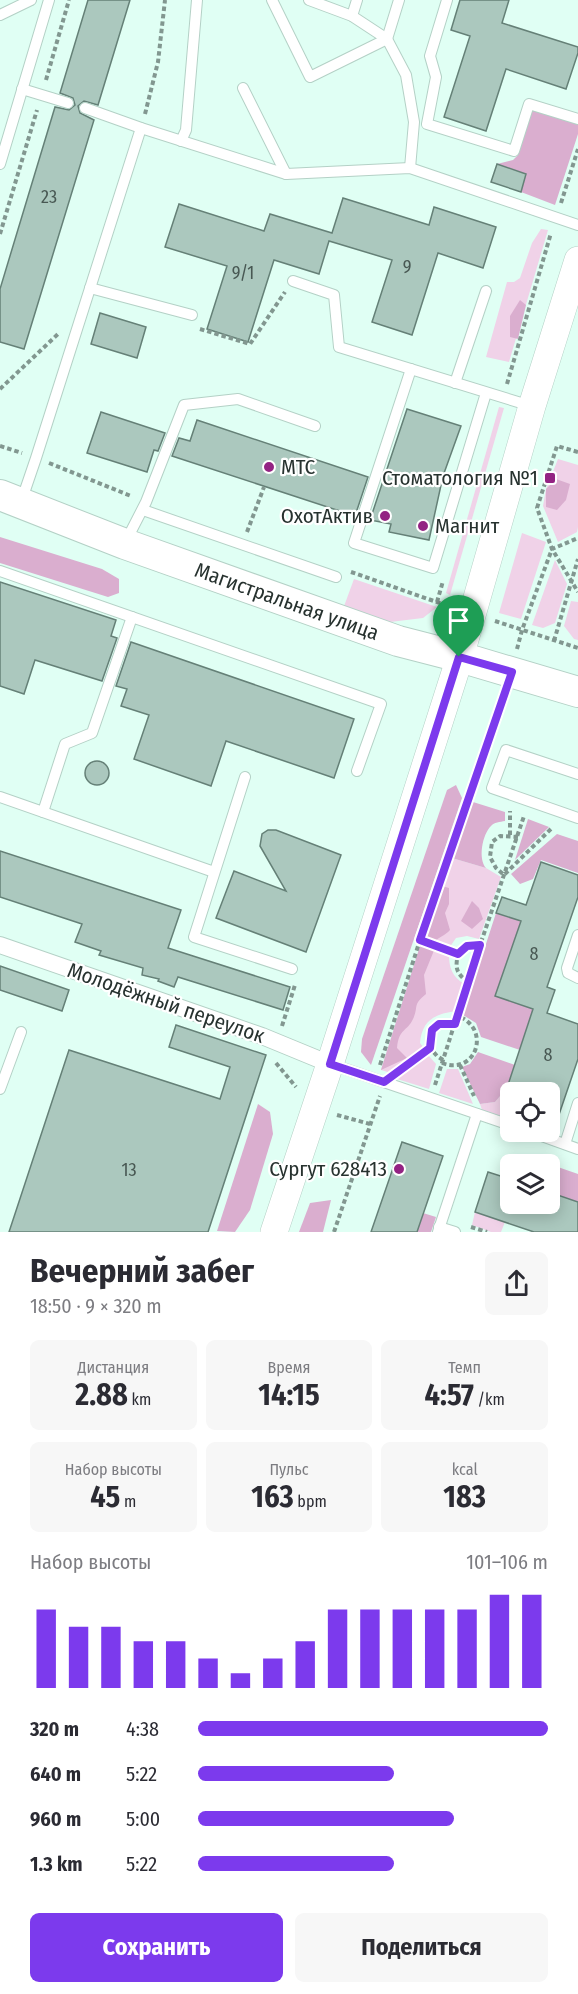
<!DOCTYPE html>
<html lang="ru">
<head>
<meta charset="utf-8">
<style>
	:root { --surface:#fff; --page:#f7f7f7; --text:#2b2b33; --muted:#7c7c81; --accent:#7c3aed }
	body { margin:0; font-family:"Fira Sans Condensed",sans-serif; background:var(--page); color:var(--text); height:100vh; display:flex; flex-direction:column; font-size:22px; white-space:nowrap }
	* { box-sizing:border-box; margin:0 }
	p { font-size:20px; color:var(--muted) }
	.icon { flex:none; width:33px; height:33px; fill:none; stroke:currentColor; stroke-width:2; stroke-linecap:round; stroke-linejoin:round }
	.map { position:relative; height:1232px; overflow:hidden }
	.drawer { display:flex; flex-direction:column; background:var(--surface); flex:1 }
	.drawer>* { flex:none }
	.fabs { position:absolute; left:500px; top:1082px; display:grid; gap:12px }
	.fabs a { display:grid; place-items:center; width:60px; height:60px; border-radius:9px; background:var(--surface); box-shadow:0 3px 15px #0003; font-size:30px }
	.pin { position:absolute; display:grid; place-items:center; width:51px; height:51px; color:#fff; margin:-62px -26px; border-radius:50% 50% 50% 0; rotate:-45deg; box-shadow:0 0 6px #0007 }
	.pin .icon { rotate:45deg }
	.round { display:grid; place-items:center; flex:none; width:63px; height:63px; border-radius:9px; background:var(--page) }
	.overview { display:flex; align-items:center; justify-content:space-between; height:102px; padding:0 30px }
	h1 { font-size:33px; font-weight:700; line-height:45px }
	.figures { display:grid; grid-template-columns:repeat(3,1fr); gap:9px; height:102px; padding:6px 30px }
	.figures div { display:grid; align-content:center; border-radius:9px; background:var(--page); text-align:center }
	.figures b { font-size:30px; font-weight:700 }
	.figures small { font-size:16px; font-weight:400 }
	.figures p { font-size:16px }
	.chart { height:168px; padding:12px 30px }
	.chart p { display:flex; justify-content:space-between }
	.chart svg { width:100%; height:108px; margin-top:6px; stroke:var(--accent); stroke-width:6 }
	.action { display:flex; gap:12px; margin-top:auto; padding:12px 30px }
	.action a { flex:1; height:69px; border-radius:9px; background:var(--accent); color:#fff; font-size:24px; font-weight:700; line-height:69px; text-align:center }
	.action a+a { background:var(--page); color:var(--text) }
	ul { padding:0 30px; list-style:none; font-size:20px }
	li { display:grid; grid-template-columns:96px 72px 1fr; align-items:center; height:45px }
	li i { height:15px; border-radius:8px; background:var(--accent) }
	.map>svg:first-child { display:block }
	.green { fill:#f0d2e8 }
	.forest { fill:#daaecf }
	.building { fill:#abc8be; stroke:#658077; stroke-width:1.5 }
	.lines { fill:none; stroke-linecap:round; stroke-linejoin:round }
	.service-casing { stroke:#b4d1c6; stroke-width:12 }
	.pedestrian-casing { stroke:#b4d1c6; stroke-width:18 }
	.tertiary-casing { stroke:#b4d1c6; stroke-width:28 }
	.secondary-casing { stroke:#b4d1c6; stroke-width:32 }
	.path { stroke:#829790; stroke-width:4; stroke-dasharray:4.5 3; stroke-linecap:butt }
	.service { stroke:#fff; stroke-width:10 }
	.pedestrian { stroke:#fff; stroke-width:16 }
	.tertiary { stroke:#fff; stroke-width:27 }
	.secondary { stroke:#fff; stroke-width:30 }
	.route-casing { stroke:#fff; stroke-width:12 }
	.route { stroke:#7c3aed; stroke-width:8 }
	.poi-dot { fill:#932383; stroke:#fff; stroke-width:2 }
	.labels { text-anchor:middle; stroke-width:4.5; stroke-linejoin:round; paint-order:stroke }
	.number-label { font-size:18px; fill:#485853 }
	.poi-label { font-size:21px; fill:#27322f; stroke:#fff; text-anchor:end }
	.street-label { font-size:21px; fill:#27322f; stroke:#fff }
</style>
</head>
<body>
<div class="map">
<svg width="578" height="1232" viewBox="0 0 578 1232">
	<rect width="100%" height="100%" fill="#e0fff4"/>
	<!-- green -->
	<g class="green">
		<path d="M 541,229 L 548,230 L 509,362 L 486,357 L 507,282 L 514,282 L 520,278 L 532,243 Z"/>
		<path d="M 499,407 L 504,408 L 450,595 L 446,593 Z"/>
		<path d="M 558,459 L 578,465 L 578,527 L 577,532 L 558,542 L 543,506 L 546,489 Z"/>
		<path d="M 522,533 L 546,542 L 521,619 L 499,613 Z"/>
		<path d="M 555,560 L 567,584 L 555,623 L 543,628 L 532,625 Z"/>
		<path d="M 354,579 L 437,607 L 423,618 L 390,622 L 343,609 Z"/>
		<path d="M 571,601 L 578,602 L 578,640 L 574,639 L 564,626 Z"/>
		<path d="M 452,858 L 486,868 L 501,877 L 479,939 L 467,936 L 456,938 L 449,948 L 423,939 Z"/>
		<path d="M 421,943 L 449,954 C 449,968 452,976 464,984 L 456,1011 C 435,1014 422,1020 420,1043 L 423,1047 L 391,1073 L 381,1070 Z"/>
		<path d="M 428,1055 L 436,1064 L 429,1089 L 397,1079 Z"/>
		<path d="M 447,1069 L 458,1069 L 473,1104 L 439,1093 Z"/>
		<path d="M 507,1088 L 517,1092 L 510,1092 L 510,1119 L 482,1110 L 480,1104 L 495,1102 Z"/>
		<path d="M 475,1212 L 505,1222 L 501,1232 L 491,1232 L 472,1225 Z"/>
	</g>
	<!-- forest -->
	<g class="forest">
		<path d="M 532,110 L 578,124 L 578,134 L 555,205 L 521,192 L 526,174 L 497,164 L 513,160 L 518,155 Z"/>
		<path d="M 520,300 L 526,305 L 518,339 L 510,337 L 510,316 Z"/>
		<path d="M 556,479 L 570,484 L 566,500 L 557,510 L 546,507 L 546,489 Z"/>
		<path d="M 0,537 L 102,569 L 119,579 L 119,593 L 108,597 L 0,563 Z"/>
		<path d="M 456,785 L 462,798 L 371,1065 L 361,1052 L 362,1039 L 447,790 Z"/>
		<path d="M 473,802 L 505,812 L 505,821 C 500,822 494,822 491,826 C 482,835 478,859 486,868 L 452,858 Z"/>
		<path d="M 528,819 L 549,827 L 515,860 Z"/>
		<path d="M 557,834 L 578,841 L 578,873 L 541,860 L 533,879 L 520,884 L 511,874 Z"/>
		<path d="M 442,886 L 449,888 L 449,904 L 445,913 L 450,930 C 445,936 439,936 434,943 L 423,939 Z"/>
		<path d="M 472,901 L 479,908 L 483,919 L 472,929 L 461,921 Z"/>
		<path d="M 496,913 L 521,921 L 496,996 L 533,1009 L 520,1050 L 481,1037 L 476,1023 L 463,1015 Z"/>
		<path d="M 421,943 L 435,948 L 424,975 L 426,994 C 412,1005 419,1007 413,1019 C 407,1032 399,1028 397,1048 L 407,1058 L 381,1070 Z"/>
		<path d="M 478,1052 L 515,1065 L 507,1088 L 495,1102 L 480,1104 L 462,1067 L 470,1064 Z"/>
		<path d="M 258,1104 L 270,1112 L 273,1134 L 250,1210 L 235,1232 L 217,1231 Z"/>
		<path d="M 552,1165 L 578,1174 L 578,1202 L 549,1192 L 549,1172 Z"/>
		<path d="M 331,1200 L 323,1232 L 299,1232 L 310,1203 Z"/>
		<path d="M 423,1213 L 436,1217 L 431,1232 L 417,1232 Z"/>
	</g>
	<!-- building -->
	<g class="building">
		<path d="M 88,0 L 130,0 L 98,105 L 84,101 L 78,106 L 80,113 L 94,120 L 24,349 L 0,342 L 0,289 L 55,107 L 69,110 L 75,105 L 73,98 L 60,93 Z"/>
		<path d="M 460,0 L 509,0 L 502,23 L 578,47 L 578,53 L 566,89 L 506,69 L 486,131 L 444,117 L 470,36 L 451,30 Z"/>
		<path d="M 497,164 L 526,174 L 521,192 L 491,182 Z"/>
		<path d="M 343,198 L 429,225 L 434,207 L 496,227 L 483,268 L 438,253 L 412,335 L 372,322 L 392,260 L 329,241 L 319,274 L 274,260 L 248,342 L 207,329 L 227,266 L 165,247 L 179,204 L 264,231 L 270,214 L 332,233 Z"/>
		<path d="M 100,313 L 146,327 L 137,358 L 91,344 Z"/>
		<path d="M 407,409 L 461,426 L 443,476 L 429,540 L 389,532 L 391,524 L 370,520 Z"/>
		<path d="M 101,412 L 165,433 L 158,451 L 154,450 L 147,472 L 87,453 Z"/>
		<path d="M 197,420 L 368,477 L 355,516 L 172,456 L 179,438 L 190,441 Z"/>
		<path d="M 0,582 L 116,620 L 111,636 L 117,638 L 102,681 L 35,660 L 24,694 L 0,686 Z"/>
		<path d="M 131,642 L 354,719 L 334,778 L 226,741 L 211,786 L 134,759 L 149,715 L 121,706 L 127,689 L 116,686 Z"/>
		<circle cx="97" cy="773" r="12"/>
		<path d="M 268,830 L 276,830 L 341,855 L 306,952 L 216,918 L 234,871 L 286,891 L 260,846 L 262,834 Z"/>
		<path d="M 0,851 L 181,910 L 168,948 L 290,987 L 283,1010 L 178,977 L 174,987 L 158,981 L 159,979 L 142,975 L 143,968 L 99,955 L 101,951 L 75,942 L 82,924 L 0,897 Z"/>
		<path d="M 541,862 L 578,875 L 578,897 L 547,987 L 555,990 L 547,1013 L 578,1024 L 578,1059 L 553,1132 L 549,1131 L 549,1092 L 517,1092 L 507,1088 L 533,1009 L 495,996 L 521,921 L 496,913 L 502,897 L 526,905 Z"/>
		<path d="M 0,966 L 69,990 L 62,1011 L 0,990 Z"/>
		<path d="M 176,1025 L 266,1055 L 208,1232 L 9,1232 L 69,1050 L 220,1099 L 230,1067 L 169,1047 Z"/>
		<path d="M 402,1142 L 443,1156 L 417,1232 L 371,1232 Z"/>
		<path d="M 488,1172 L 510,1179 L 510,1203 L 549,1203 L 549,1192 L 578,1202 L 578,1232 L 534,1232 L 475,1212 Z"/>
	</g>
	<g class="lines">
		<defs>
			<g id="service">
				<path d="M 272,0 L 310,77 L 387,39 L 399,0"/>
				<path d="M 309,0 L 352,16 L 387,39 L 406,75 L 414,122 L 410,168"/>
				<path d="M 447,0 L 430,56 L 436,77 L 427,124 L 514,151 L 529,104 L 578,119"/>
				<path d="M 0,15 L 31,0"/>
				<path d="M 352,16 L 357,0"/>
				<path d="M 243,88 L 286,174"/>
				<path d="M 22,89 L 68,103"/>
				<path d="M 85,108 L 141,128 L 286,174 L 410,168 L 578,225"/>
				<path d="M 181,141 L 186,130 L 197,0"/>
				<path d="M 0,164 L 49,0"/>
				<path d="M 293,281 L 334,295 L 339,347 L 531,406"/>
				<path d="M 90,288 L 192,315"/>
				<path d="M 411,369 L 354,543 L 433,568 L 486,393"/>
				<path d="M 455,383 L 486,291"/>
				<path d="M 21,502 L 36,458 L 141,128"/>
				<path d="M 143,510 L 336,577"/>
				<path d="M 125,543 L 146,502 L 184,405 L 238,399 L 315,426"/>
				<path d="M 0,571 L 381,704 L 357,771"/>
				<path d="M 578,774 L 506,750 L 492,788 L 578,818"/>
				<path d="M 245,777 L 194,937 L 292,969"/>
				<path d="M 0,797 L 214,872"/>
				<path d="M 43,812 L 65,744 L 92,733 L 132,617"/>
				<path d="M 578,935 L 567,968 L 568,973 L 578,978"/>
				<path d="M 331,1064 L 510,1125"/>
				<path d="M 0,1089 L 21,1032"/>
				<path d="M 528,1131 L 578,1149"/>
				<path d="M 565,1144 L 578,1103"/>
				<path d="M 439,1227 L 455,1232"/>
				<path d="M 438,1232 L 477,1114"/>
			</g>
			<path id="pedestrian" d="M 0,945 L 262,1036 L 330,1064"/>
			<path id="tertiary" d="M 274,1232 L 330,1064 L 460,657 L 532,406 L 578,260"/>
			<g id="secondary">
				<path id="s1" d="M 0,495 L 125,544 L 398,641 L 460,657 L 578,692"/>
			</g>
		</defs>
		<!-- service casing -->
		<use href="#service" class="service-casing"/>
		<!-- pedestrian casing -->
		<use href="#pedestrian" class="pedestrian-casing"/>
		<!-- tertiary casing -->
		<use href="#tertiary" class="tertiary-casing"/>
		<!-- secondary casing -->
		<use href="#secondary" class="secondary-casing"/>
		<!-- path -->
		<g class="path">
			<path d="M 46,80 L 69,0"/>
			<path d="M 145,114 L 158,62 L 165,0"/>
			<path d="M 561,203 L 578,149"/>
			<path d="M 0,234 L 37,110"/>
			<path d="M 200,329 L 250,344 L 285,292"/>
			<path d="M 507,384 L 551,233"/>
			<path d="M 0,389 L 58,334"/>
			<path d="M 0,446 L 22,453"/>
			<path d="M 578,452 L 557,446 L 537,508 L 552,549 L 578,592"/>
			<path d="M 49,463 L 131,496"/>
			<path d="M 247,532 L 264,487"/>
			<path d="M 351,572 L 451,607"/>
			<path d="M 437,602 L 443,581"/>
			<path d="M 495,621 L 578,648"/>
			<path d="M 554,641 L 578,559"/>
			<path d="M 517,649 L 522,630 L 552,549 L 578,538"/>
			<path d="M 510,835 L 510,811"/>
			<path d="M 518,837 L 500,836 L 492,842 L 490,857 L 496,868 L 504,875 L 553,827"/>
			<path d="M 420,940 L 458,954"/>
			<path d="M 468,983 C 456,972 455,969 458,954 L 467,946 L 480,945"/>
			<path d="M 282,1026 L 295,985"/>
			<path d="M 443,1060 L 437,1056 L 430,1048 L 432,1030 L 439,1025 L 455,1025"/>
			<path d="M 276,1063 L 296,1087"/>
			<path d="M 442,1063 C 476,1076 492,1029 458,1016"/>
			<path d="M 380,1065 L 420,940 L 503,696"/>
			<path d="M 460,1065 L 474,1096"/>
			<path d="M 400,1070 L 430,1048"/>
			<path d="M 435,1085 L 475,960 L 524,816"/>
			<path d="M 337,1115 L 370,1124"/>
			<path d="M 471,1227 L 487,1232"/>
			<path d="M 334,1232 L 380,1096"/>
		</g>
		<!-- service -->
		<use href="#service" class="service"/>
		<!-- pedestrian -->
		<use href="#pedestrian" class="pedestrian"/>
		<!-- tertiary -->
		<use href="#tertiary" class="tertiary"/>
		<!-- secondary -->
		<use href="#secondary" class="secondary"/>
	</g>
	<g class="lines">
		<defs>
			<path id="route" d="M 459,657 L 512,672 L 420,940 L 458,954 L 467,946 L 480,945 L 455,1024 L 439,1024 L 432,1030 L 430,1048 L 384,1082 L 330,1064 Z"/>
		</defs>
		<!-- route casing -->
		<use href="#route" class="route-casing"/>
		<!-- route -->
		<use href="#route" class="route"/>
	</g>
	<!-- markers -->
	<g class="poi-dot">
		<circle cx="269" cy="467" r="6"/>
		<rect x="544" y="472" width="12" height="12" rx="3"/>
		<circle cx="385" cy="516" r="6"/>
		<circle cx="423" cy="526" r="6"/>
		<circle cx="399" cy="1169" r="6"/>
	</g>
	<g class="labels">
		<!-- number labels -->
		<g class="number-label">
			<text x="49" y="203">23</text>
			<text x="407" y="273">9</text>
			<text x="243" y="279">9/1</text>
			<text x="534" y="960">8</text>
			<text x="548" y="1061">8</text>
			<text x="129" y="1176">13</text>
		</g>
		<!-- poi labels -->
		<g class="poi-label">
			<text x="281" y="474" text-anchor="start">МТС</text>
			<text x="538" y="485">Стоматология №1</text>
			<text x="373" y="523">ОхотАктив</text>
			<text x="435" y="533" text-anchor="start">Магнит</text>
			<text x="387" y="1176">Сургут 628413</text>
		</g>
		<!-- street labels -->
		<g class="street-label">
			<text dy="7" stroke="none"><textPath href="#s1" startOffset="306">Магистральная улица</textPath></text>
			<text transform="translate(166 1003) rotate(19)" y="7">Молодёжный переулок</text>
		</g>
	</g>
</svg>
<div class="fabs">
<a><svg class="icon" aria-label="locate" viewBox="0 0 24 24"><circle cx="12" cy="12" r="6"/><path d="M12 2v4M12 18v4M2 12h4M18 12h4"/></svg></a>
<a><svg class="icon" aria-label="layers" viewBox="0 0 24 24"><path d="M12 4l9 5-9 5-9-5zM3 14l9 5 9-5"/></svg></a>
</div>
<div class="pin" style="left:459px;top:657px;background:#1e9e55"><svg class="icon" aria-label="arrive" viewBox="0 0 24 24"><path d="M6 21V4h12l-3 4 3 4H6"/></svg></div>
</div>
<section class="drawer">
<div class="overview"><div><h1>Вечерний забег</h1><p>18:50 · 9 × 320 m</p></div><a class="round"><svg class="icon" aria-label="share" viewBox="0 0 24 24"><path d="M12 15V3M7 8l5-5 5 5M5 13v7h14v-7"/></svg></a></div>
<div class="figures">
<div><p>Дистанция</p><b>2.88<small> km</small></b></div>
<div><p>Время</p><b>14:15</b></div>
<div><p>Темп</p><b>4:57<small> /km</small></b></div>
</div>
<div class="figures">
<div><p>Набор высоты</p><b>45<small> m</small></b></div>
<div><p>Пульс</p><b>163<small> bpm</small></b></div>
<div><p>kcal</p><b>183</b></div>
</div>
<div class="chart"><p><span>Набор высоты</span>101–106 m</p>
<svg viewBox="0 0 160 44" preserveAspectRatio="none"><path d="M5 44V12M15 44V19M25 44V19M35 44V25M45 44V25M55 44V32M65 44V38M75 44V32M85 44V25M95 44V12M105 44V12M115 44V12M125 44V12M135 44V12M145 44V6M155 44V6"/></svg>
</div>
<ul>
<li><b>320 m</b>4:38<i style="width:100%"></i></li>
<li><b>640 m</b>5:22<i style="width:56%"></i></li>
<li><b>960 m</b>5:00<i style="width:73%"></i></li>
<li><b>1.3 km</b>5:22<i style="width:56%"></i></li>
</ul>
<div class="action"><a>Сохранить</a><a>Поделиться</a></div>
</section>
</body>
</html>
